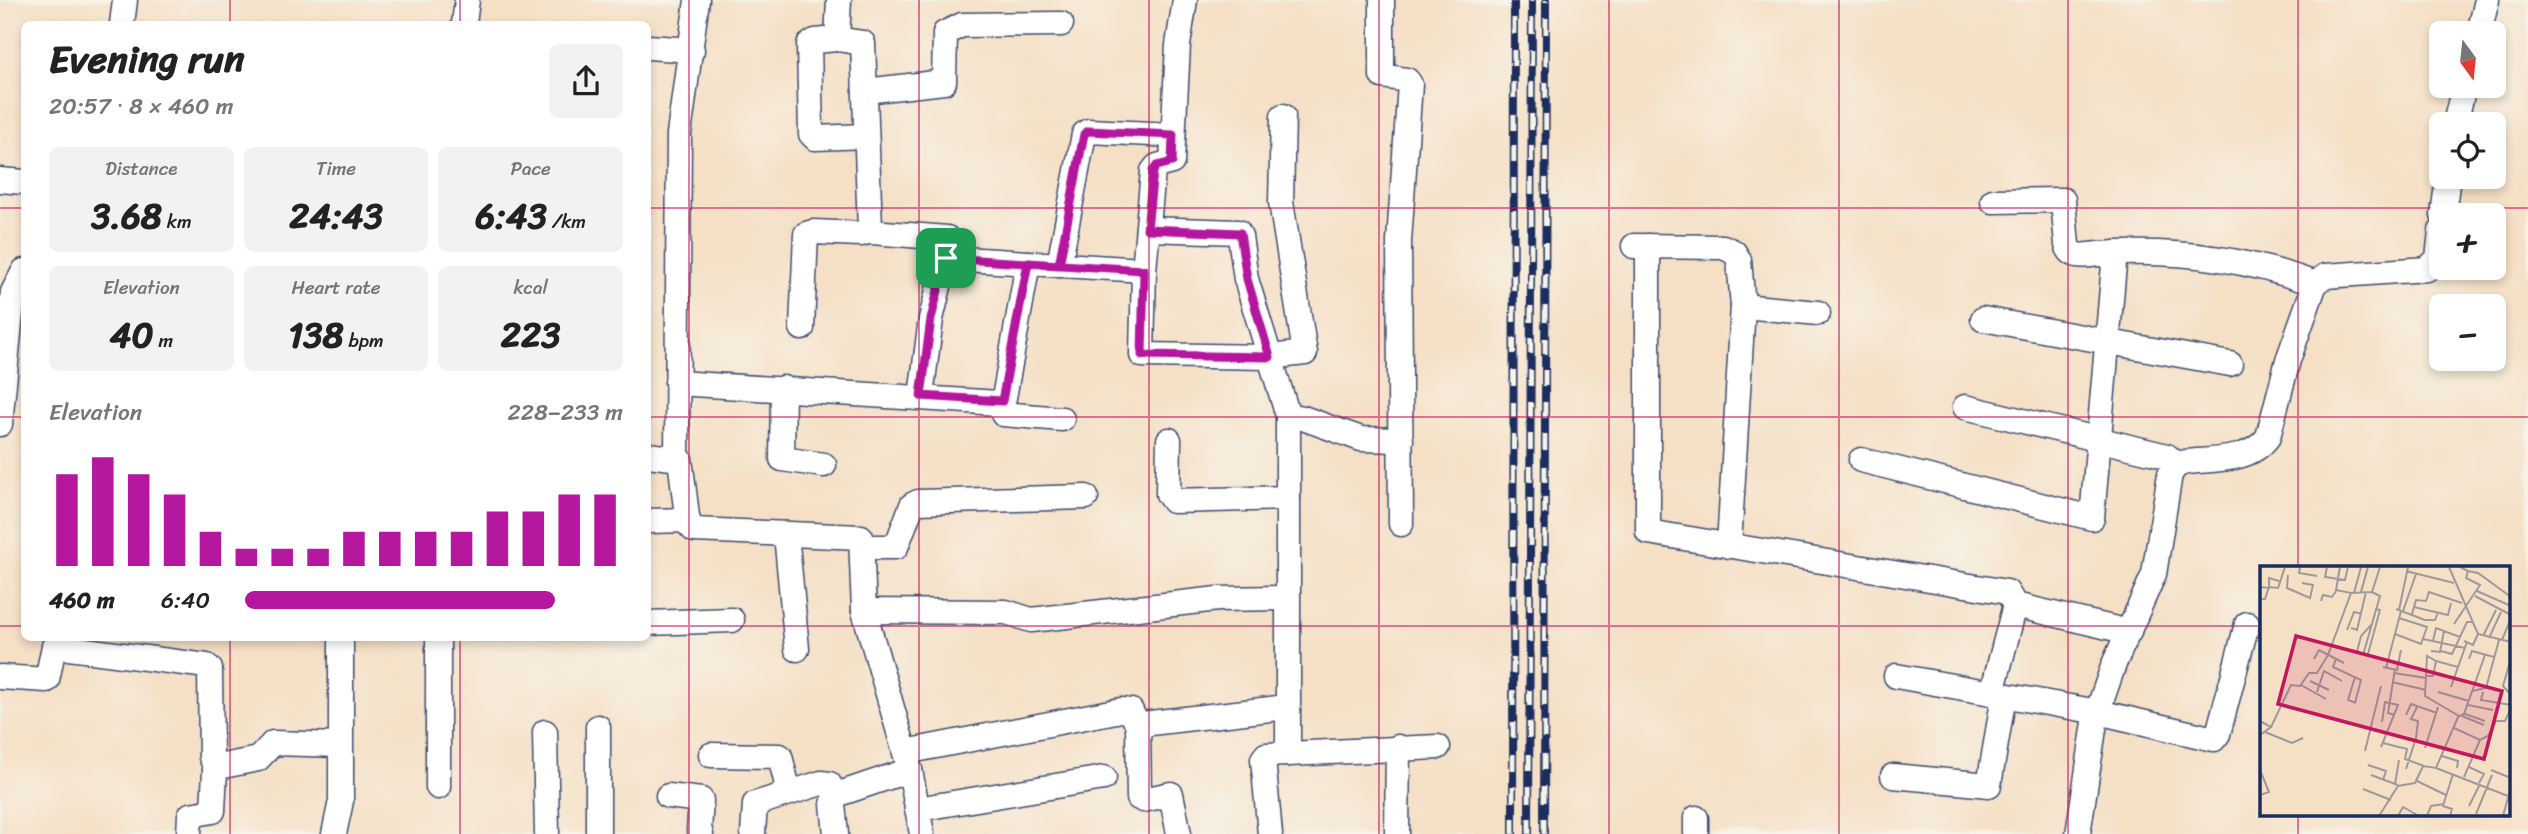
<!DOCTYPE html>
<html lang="en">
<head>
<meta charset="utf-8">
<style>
	:root { --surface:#fff; --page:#f2f2f2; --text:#222; --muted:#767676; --accent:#b5179e }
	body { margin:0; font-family:Sriracha,sans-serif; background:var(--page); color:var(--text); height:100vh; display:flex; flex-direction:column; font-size:26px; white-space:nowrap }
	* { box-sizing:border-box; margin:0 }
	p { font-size:23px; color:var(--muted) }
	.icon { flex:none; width:38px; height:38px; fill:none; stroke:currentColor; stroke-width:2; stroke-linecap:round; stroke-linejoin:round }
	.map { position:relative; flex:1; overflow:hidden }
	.panel { position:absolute; left:21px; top:21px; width:630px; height:620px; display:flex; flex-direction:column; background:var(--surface); border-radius:10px; box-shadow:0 4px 10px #0003 }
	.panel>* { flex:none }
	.needle { width:46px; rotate:165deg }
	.tools { position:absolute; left:2429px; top:21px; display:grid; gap:14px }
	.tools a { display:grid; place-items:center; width:77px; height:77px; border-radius:10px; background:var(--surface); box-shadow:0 4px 10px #0003; font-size:35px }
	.pin { position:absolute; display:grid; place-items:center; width:60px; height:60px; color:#fff; margin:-30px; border-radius:14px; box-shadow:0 4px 10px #0006 }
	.round { display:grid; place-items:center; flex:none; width:74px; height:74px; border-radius:10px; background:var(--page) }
	.headline { display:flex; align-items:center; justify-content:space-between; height:119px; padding:0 28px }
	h1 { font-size:38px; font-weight:700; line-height:52px }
	.stats { display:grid; grid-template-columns:repeat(3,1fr); gap:10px; height:119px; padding:7px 28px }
	.stats div { display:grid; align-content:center; border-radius:10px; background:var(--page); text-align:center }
	.stats b { font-size:35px; font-weight:700 }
	.stats small { font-size:19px; font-weight:400 }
	.stats p { font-size:19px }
	.chart { height:196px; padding:14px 28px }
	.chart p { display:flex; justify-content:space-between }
	.chart svg { width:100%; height:126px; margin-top:7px; stroke:var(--accent); stroke-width:6 }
	ul { padding:0 28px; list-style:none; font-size:23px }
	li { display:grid; grid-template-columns:112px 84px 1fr; align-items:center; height:52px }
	li i { height:18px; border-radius:9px; background:var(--accent) }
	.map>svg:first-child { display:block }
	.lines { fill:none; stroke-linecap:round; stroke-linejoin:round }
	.street-casing { stroke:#3c496d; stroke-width:27 }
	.street { stroke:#fff; stroke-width:24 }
	.rail-casing { stroke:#1b2f5e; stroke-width:8 }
	.rail { stroke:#f7f3e8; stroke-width:5; stroke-dasharray:16; stroke-linecap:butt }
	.route-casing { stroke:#fff; stroke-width:14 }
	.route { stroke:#b5179e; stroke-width:9 }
	.grid { fill:none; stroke:#c2185b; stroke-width:2; stroke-opacity:0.55 }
	.inset-road { fill:none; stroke:#9e999c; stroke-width:2 }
	.view { fill:#c2185b; fill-opacity:0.15; stroke:#c2185b; stroke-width:3.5 }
	.inset-edge { fill:none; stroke:#1b2f5e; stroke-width:3.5 }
</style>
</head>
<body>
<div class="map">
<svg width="2528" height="834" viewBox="0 0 2528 834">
	<rect width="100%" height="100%" fill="#f7f3e8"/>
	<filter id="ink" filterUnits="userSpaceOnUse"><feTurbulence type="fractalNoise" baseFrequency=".0143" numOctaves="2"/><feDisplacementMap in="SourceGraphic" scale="14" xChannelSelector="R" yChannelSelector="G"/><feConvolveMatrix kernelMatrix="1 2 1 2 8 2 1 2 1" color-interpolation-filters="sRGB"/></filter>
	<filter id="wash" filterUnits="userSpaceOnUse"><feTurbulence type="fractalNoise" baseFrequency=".00686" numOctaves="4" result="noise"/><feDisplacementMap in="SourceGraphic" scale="28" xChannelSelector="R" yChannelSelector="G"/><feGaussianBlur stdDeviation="1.57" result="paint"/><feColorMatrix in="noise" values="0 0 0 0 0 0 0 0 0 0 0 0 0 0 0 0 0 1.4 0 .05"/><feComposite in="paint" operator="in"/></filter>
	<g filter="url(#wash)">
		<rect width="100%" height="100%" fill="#f5dfc5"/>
	</g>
	<g filter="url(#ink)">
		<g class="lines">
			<defs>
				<g id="street">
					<path d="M 839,0 L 837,39 L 863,43 L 870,229 L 872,232 L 947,238 L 950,241 L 931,319 L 921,396"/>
					<path d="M 1185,0 L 1178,45 L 1172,162 L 1157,166 L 1153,171 L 1144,270 L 1142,355 L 1270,357 L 1305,353 L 1281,202 L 1283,116"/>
					<path d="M 1382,0 L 1382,76 L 1407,80 L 1410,84 L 1399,241 L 1401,524"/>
					<path d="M 122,24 L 125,0"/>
					<path d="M 464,24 L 467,0"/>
					<path d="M 2479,33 L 2487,0"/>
					<path d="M 837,39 L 815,41 L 809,45 L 811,134 L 815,138 L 866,136"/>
					<path d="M 648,47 L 692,50"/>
					<path d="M 865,91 L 944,82 L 945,33 L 962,25 L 1061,24"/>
					<path d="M 2455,124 L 2464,86"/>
					<path d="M 0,180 L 24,182"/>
					<path d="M 1993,201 L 2063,200 L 2067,245 C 2072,260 2086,255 2099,254 C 2172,249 2246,258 2315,284"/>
					<path d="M 2443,215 L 2448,177"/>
					<path d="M 1148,229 L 1238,232 L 1240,236 L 1246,279 L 1288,416 L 1288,754"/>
					<path d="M 1634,246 L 1723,247 L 1734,252 L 1739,260 L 1743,306 L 1729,546"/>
					<path d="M 1648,246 L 1648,532 L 2007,592 L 2015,605 L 1992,693"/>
					<path d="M 946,258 L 1144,270"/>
					<path d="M 1059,265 L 1084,134 L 1088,131 L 1173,135"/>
					<path d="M 1743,306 L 1818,313"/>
					<path d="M 1983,319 L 2230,364"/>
					<path d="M 802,328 L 806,234 L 813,232 L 861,234 L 871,231"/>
					<path d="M 677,383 L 999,403 L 1004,398 L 1028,263"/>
					<path d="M 783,388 L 782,459 L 824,465"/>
					<path d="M 999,403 L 1003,414 L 1062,419"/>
					<path d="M 1965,407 L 2167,456 L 2177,465"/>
					<path d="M 1288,416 L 1303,418 L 1361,439 L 1401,440"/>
					<path d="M 0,424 L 13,292 L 24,271"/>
					<path d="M 1169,440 L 1168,494 L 1173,501 L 1288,498"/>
					<path d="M 648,455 L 680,459 L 688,524 L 694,530 L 861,537 L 864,611 L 910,770 L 922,834"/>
					<path d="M 677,458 L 679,134 L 697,0"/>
					<path d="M 1861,460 L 2092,518 L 2115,253"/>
					<path d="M 648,521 L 688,520"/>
					<path d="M 786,534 L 797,649"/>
					<path d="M 863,547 L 896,547 L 912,505 L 918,502 L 1086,497"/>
					<path d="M 2015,605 L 2129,632"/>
					<path d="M 864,611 L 1006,612 L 1031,620 L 1218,599 L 1287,598"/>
					<path d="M 648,623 L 732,620"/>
					<path d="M 438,637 L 438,787"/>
					<path d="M 1896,676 L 2098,712 L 2214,739 L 2218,734 L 2247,624"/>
					<path d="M 0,677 L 47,680 L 54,646 L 207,666 L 210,669 L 211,757 L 216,768"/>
					<path d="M 1138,723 L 1139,798 L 1143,800 L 1171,794 L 1179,834"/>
					<path d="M 545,732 L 547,834"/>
					<path d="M 905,752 L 1121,710 L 1131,711 L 1135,720 L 1142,724 L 1287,707"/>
					<path d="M 711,755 L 780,756 L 789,793"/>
					<path d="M 1893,776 L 1989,785 L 2004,695"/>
					<path d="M 668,796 L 701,800 L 699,831 L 701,834"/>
					<path d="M 917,809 L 1104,778"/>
					<path d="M 189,834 L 190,815 L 213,811 L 215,770 L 218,767 L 258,759 L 273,743 L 340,745"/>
					<path d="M 334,834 L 341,801 L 341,637"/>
					<path d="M 598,834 L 598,727"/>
					<path d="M 753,834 L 755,804 L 821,783 L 829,784 L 836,795"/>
					<path d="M 836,834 L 833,804 L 836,795 L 910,770"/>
					<path d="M 1270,834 L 1263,759 L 1266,755 L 1438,747"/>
					<path d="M 1397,834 L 1398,747"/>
					<path d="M 1696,834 L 1696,818"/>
					<path d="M 2078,834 L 2096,716 L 2114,664 L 2154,574 L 2170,474 L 2177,465 L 2186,462 C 2214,459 2250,462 2268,437 L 2288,360 L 2315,284 L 2325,276 L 2427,269 L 2438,259 L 2441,231"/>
				</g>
			</defs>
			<!-- street casing -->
			<use href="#street" class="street-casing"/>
			<!-- street -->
			<use href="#street" class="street"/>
			<defs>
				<g id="rail">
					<path d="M 1513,834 L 1514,0"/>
					<path d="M 1529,834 L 1532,0"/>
					<path d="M 1544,834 L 1546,0"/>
				</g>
			</defs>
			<!-- rail casing -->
			<use href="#rail" class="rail-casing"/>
			<!-- rail -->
			<use href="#rail" class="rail"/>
		</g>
	</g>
	<g class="lines" filter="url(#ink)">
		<defs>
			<path id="route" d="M 946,258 L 931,319 L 921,396 L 1002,401 L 1028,263 L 1144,270 L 1142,355 L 1270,357 L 1247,279 L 1240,233 L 1147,229 L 1153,171 L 1157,166 L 1172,162 L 1173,135 L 1088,131 L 1084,134 L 1059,265 L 946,258"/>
		</defs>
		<!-- route casing -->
		<use href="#route" class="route-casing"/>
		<!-- route -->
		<use href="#route" class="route"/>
	</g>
	<!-- grid -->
	<path class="grid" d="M 230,0 L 230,24M 460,0 L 460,24M 689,0 L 689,834M 919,0 L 919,834M 1149,0 L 1149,834M 1379,0 L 1379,834M 1609,0 L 1609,834M 1839,0 L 1839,834M 2068,0 L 2068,834M 2298,0 L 2298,568M 0,208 L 24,208M 648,208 L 2528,208M 0,417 L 24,417M 648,417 L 2528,417M 0,626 L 24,626M 648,626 L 2262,626M 2509,626 L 2528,626M 230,637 L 230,834M 460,637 L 460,834M 2298,815 L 2298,834"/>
	<!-- overview -->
	<g transform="translate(2260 566)">
		<rect width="250" height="250" fill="#f5dfc5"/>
		<path class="inset-road" d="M 40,1 L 39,7 L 57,10M 67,1 L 65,11 L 85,14 L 88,1M 80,1 L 76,24 L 91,27M 189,1 L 218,68 L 251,76M 146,5 L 194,17M 208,5 L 218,7 L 251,31M 28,9 L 27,22 L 50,32 L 53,19 L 42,17M 0,21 L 9,22 L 9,12 L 19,15M 217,25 L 251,40M 101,26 L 108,1M 94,27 L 101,1M 215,30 L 251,49M 0,33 L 5,33 L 9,21 L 18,22 L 25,1M 61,35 L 63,29 L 72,31 L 76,25M 154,41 L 188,49 L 191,37M 136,43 L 165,54 L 175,54 L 178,46M 139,44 L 148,1M 143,45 L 156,8M 152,48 L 156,34 L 166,35 L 169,26 L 202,37M 194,58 L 220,19 L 206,12 L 208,5 L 200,1M 91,62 L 97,64 L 106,26M 87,64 L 94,46 L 102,48M 135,68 L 161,78 L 167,61 L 139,52M 223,70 L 236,44M 229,72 L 241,46M 163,73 L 205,82M 242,74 L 251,52M 173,75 L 176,62 L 200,71M 204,75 L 213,79 L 218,68M 171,85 L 180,86 L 184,65M 181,85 L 192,88 L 207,56 L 212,56M 97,86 L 101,70 L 112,58M 108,88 L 120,44 L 116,43M 103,89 L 120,30 L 112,26M 251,92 L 243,120 L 251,129M 54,93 L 59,84 L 84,97M 76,93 L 73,101 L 101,114 L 95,137M 209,93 L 212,85 L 234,91M 176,95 L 167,90 L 165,130 L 199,150M 123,101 L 137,104 L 141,84M 126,102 L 141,45M 134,107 L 166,112M 166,110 L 173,110 L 176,95 L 198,101 L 207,76M 95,111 L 88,134 L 96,137M 50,115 L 69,124M 132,116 L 166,124M 41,119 L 66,133M 191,121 L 198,101M 212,125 L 226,122 L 239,74M 57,126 L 64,105 L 82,115M 178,126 L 209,135M 223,126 L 221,134 L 251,139M 208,139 L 233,144M 205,148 L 225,155M 135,149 L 128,147 L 135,103M 146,149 L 151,138 L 177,147M 202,150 L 224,159M 0,155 L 11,161 L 0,169M 11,161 L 31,119 L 40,120 L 49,107 L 57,107 L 68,89 L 91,27 L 112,26 L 120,1M 194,162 L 220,174 L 228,170 L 236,155 L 245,155 L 251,142M 5,166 L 32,177 L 43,172M 123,177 L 147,183 L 145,193 L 164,200M 121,181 L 138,139 L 125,136 L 122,156M 165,182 L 178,141M 105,185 L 121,120M 182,190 L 198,195 L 197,202M 108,199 L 126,205 L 123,214M 209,201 L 224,208 L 219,217M 176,202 L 248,230M 146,203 L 156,172 L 158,155 L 151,153 L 157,141M 0,204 L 9,226 L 0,229M 231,204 L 251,212M 111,209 L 138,219M 204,211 L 220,174M 157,215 L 186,229M 135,218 L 139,194M 103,223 L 131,234M 209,240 L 220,218M 216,248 L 232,209M 119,250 L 138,220 L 155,217 L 163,200 L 176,202 L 198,151 L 204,148 L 225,89M 138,250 L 143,241 L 159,250M 167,250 L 171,240 L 184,238M 190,250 L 192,243 L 183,240 L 193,208M 243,250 L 251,221"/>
		<path class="view" d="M 36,70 L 242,125 L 224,193 L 18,138 Z"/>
		<rect width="250" height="250" class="inset-edge"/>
	</g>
</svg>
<div class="tools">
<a><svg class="needle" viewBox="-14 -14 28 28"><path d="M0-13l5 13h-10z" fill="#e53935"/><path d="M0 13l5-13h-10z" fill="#767676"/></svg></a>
<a><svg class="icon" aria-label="locate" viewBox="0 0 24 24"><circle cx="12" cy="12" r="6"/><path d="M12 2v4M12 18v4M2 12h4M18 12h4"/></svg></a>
<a>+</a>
<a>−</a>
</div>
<div class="pin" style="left:946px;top:258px;background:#1e9e55"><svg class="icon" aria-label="arrive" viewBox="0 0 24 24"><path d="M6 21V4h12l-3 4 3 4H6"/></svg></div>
<section class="panel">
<div class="headline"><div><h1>Evening run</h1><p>20:57 · 8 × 460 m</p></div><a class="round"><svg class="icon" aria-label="share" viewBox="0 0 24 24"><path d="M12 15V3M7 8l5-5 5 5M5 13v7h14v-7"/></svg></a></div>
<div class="stats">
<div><p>Distance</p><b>3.68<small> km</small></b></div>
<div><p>Time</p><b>24:43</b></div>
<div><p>Pace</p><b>6:43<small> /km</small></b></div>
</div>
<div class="stats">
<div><p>Elevation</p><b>40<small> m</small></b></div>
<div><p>Heart rate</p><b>138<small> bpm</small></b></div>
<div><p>kcal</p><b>223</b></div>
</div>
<div class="chart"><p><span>Elevation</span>228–233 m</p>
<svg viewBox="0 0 160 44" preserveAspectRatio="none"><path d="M5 44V12M15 44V6M25 44V12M35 44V19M45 44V32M55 44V38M65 44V38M75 44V38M85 44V32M95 44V32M105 44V32M115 44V32M125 44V25M135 44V25M145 44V19M155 44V19"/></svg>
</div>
<ul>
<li><b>460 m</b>6:40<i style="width:82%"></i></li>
</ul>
</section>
</div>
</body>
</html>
